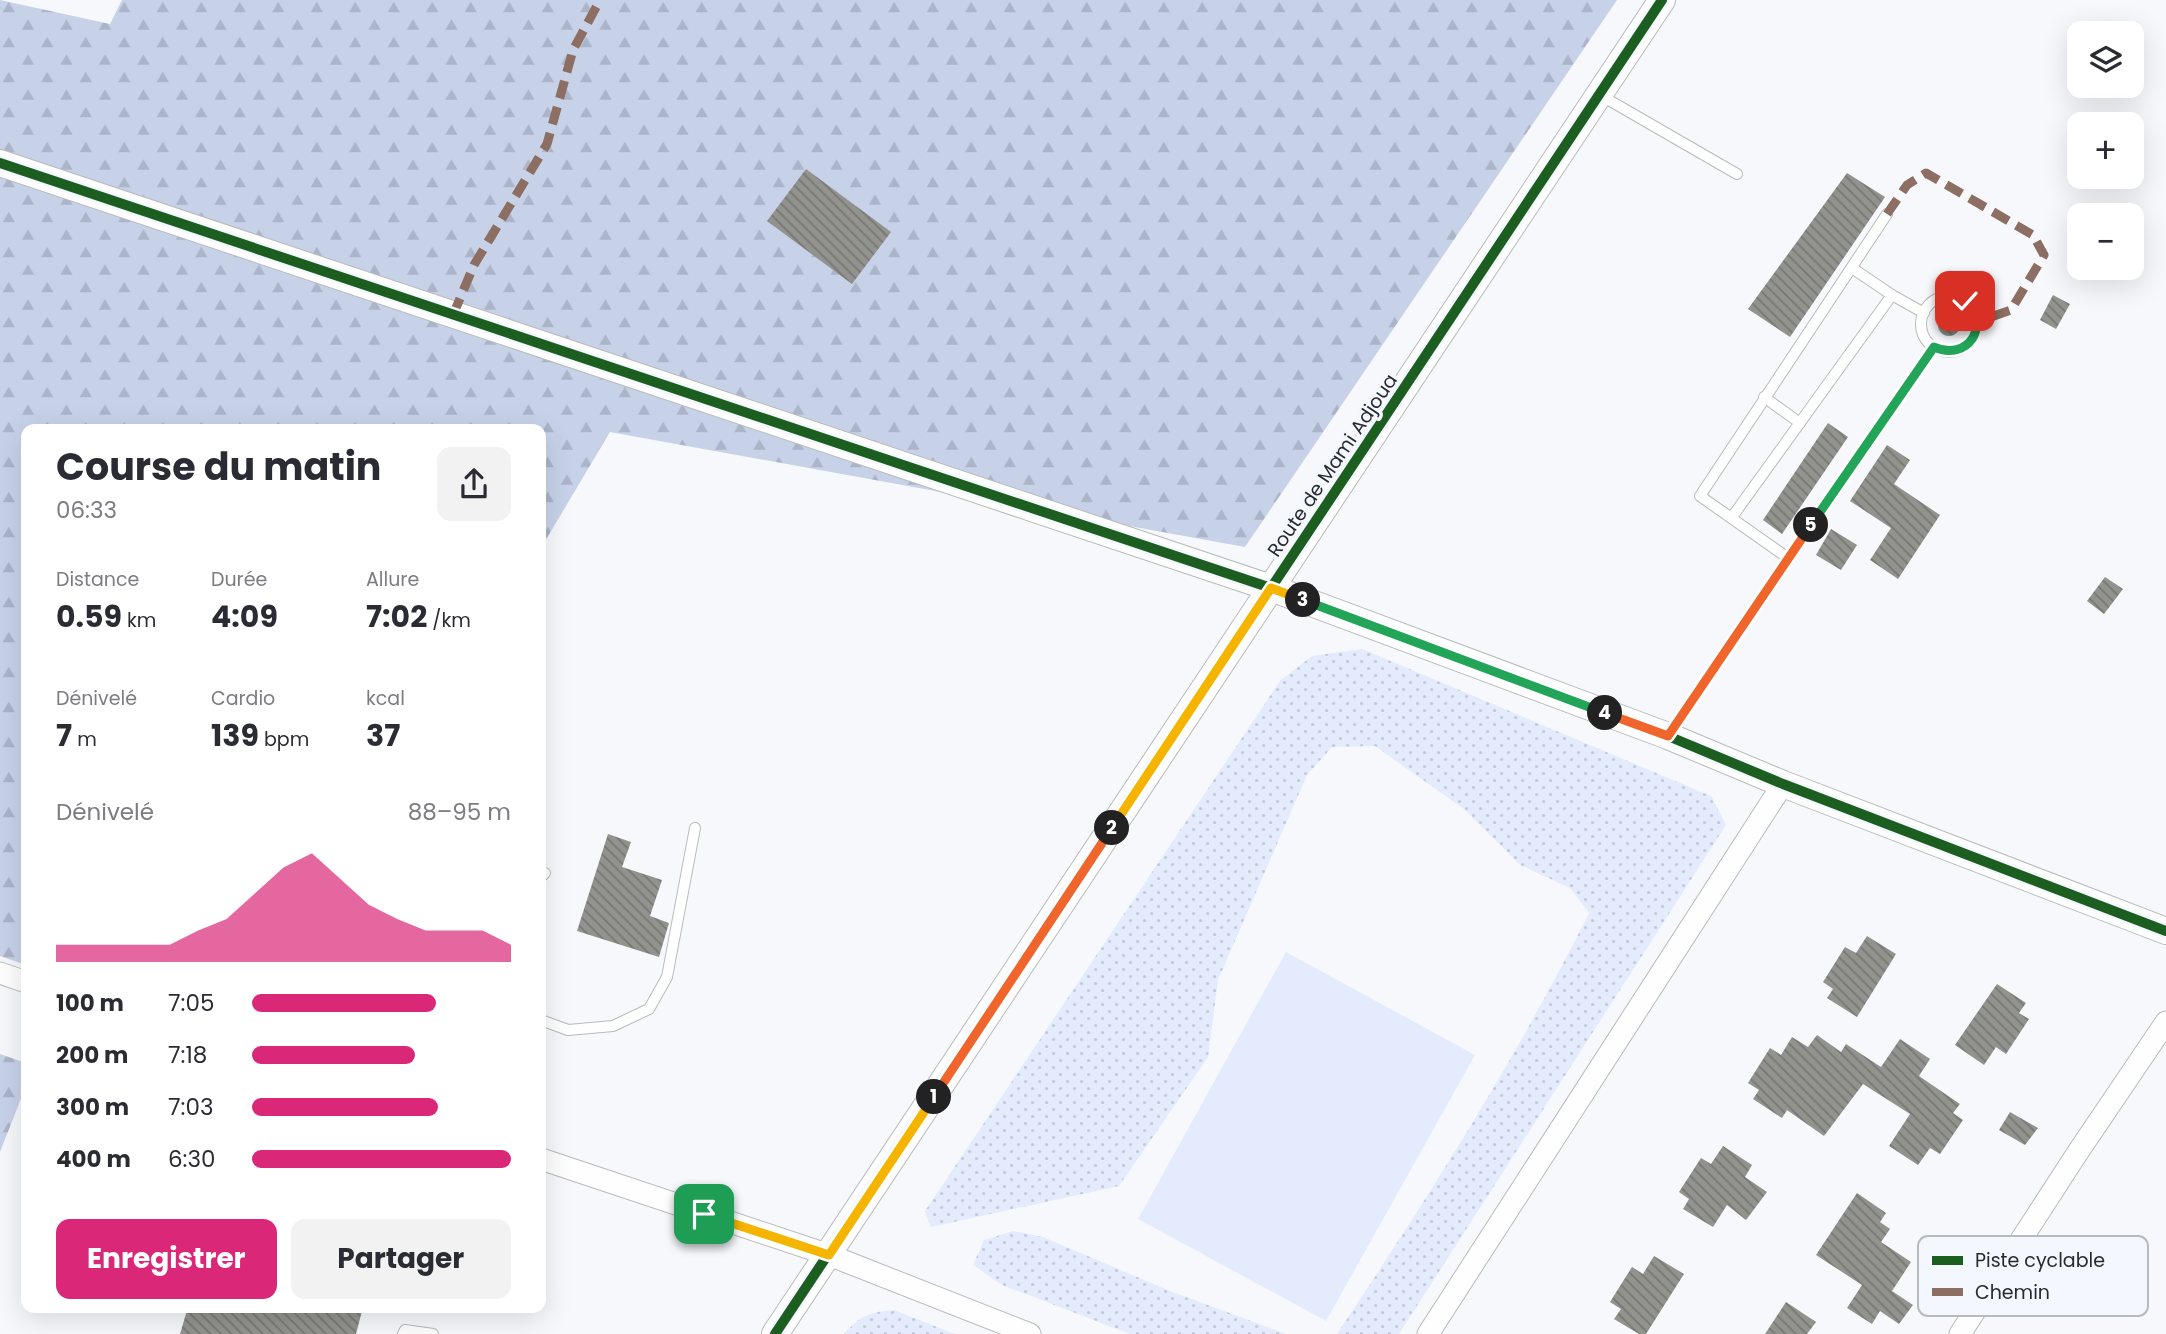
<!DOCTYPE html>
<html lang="fr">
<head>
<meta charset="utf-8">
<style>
	:root { --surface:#fff; --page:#f2f2f3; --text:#2b2b33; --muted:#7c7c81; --accent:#db2777 }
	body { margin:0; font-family:Poppins,sans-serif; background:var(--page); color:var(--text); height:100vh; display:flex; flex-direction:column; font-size:26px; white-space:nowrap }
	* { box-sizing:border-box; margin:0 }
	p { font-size:23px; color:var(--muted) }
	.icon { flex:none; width:38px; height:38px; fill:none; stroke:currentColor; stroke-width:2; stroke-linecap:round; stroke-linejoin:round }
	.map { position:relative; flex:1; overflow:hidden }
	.side { position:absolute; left:21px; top:424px; width:525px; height:889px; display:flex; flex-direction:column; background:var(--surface); border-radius:14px; box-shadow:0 7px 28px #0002 }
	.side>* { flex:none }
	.controls { position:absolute; left:2067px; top:21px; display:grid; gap:14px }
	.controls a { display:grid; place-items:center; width:77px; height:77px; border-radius:14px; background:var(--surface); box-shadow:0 7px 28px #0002; font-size:35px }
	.pin { position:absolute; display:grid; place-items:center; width:60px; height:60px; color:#fff; margin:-30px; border-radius:14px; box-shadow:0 4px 10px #0006 }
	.km { position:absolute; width:35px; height:35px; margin:-18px; border-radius:50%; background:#222; color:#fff; font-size:19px; line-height:35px; text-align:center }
	.round { display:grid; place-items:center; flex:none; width:74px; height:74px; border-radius:14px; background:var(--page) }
	.head { display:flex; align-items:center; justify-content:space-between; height:119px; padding:0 35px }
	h1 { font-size:38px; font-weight:700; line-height:52px }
	.stats { display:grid; grid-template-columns:repeat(3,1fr); gap:10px; height:119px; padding:7px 35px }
	.stats div { display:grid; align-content:center }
	.stats b { font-size:30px; font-weight:700 }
	.stats small { font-size:19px; font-weight:400 }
	.stats p { font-size:19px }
	.chart { height:196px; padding:14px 35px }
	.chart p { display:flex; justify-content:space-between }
	.chart svg { width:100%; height:126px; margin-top:7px; fill:var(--accent); opacity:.7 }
	.cta { display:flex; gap:14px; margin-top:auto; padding:14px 35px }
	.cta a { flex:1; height:80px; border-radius:14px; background:var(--accent); color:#fff; font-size:28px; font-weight:700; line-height:80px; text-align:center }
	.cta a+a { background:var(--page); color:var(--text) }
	ul { padding:0 35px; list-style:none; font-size:23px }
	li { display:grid; grid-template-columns:112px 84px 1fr; align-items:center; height:52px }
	li i { height:18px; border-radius:9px; background:var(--accent) }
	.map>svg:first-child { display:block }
	.green { fill:url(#green-dots) }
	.forest { fill:url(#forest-firs) }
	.pitch { fill:#e3ebfd }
	.building { fill:url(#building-back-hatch) }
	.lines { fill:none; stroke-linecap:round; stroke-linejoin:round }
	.service-casing { stroke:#b8babd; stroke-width:12 }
	.minor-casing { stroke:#b8babd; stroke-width:23 }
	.tertiary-casing { stroke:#b8babd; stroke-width:28 }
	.service { stroke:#fefeff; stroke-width:10 }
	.minor { stroke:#fefeff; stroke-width:21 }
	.tertiary { stroke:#fefeff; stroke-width:26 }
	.quiet { stroke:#8d6e63; stroke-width:9; stroke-dasharray:18 9; stroke-linecap:butt }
	.cycleway-casing { stroke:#f4f7fe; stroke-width:15 }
	.cycleway { stroke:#1b5e20; stroke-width:10 }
	.split-1-casing { stroke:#fff; stroke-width:14 }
	.split-2-casing { stroke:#fff; stroke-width:14 }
	.split-3-casing { stroke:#fff; stroke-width:14 }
	.split-4-casing { stroke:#fff; stroke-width:14 }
	.split-5-casing { stroke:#fff; stroke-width:14 }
	.split-6-casing { stroke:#fff; stroke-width:14 }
	.split-1 { stroke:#f5b400; stroke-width:9 }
	.split-2 { stroke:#f0652b; stroke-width:9 }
	.split-3 { stroke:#f5b400; stroke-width:9 }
	.split-4 { stroke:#22a559; stroke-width:9 }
	.split-5 { stroke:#f0652b; stroke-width:9 }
	.split-6 { stroke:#22a559; stroke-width:9 }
	.labels { text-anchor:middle; stroke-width:7; stroke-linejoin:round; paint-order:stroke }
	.street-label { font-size:19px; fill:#282a2d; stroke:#f4f7fe }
	.key { fill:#f4f7fe; stroke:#b7babf; stroke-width:2 }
	.key-label { font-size:19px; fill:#282a2d }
</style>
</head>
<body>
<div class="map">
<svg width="2166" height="1334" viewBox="0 0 2166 1334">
	<defs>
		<pattern id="green-dots" width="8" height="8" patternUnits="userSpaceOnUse" patternTransform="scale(1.75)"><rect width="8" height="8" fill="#e3ebfd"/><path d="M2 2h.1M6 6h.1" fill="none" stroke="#c3cad9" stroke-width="1.8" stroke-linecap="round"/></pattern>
		<pattern id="forest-firs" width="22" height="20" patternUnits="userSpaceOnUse" patternTransform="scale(1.75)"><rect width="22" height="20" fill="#c7d2e9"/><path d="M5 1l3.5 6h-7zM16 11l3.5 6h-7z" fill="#abb4c8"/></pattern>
		<pattern id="building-back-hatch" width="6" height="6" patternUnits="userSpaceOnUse" patternTransform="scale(1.75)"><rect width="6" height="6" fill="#92938e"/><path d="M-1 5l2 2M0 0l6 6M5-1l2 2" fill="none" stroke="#777874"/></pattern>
	</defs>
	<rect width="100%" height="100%" fill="#f6f8fc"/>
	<!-- green -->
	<g class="green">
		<path d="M 1362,649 L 1711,796 L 1726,825 L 1399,1334 L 1337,1334 C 1428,1198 1516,1059 1589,913 L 1570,888 L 1520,865 L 1464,809 L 1375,746 L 1332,747 L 1307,775 L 1218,980 L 1208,1057 L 1119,1186 L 931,1227 L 925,1211 L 1280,681 L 1312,656 Z"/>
		<path d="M 1013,1231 L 1043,1237 L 1170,1291 L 1286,1334 L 1130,1334 L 1002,1285 L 973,1265 L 984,1240 Z"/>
		<path d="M 894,1310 L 955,1334 L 844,1334 C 860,1316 869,1312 894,1310 Z"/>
	</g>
	<!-- forest -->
	<g class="forest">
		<path d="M 0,0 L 110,24 L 122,0 L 1617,0 L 1245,547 L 610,432 L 541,548 L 541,429 L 26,429 L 26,965 L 0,956 Z"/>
		<path d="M 0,1054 L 26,1063 L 26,1086 L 0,1152 Z"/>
	</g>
	<!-- pitch -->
	<path class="pitch" d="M 1286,952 L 1475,1055 L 1326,1321 L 1138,1219 Z"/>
	<!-- building -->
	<g class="building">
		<path d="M 806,169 L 891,232 L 852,284 L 767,221 Z"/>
		<path d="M 1847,173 L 1885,197 L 1790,337 L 1748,309 Z"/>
		<path d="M 2053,295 L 2070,304 L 2056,329 L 2040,320 Z"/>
		<circle cx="1949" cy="325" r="11"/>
		<path d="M 1828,423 L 1848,437 L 1782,534 L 1763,520 Z"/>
		<path d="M 1887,445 L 1910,460 L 1894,484 L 1940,515 L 1898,579 L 1870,560 L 1891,528 L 1850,501 Z"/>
		<path d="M 1831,529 L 1857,545 L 1841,570 L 1816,555 Z"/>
		<path d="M 2105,577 L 2123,589 L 2104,614 L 2087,601 Z"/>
		<path d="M 608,834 L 631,842 L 622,867 L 662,880 L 650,916 L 669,923 L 659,957 L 577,931 Z"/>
		<path d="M 1867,936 L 1896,954 L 1857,1017 L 1827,998 L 1833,989 L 1823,982 L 1845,947 L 1856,953 Z"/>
		<path d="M 1997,984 L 2026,1003 L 2019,1013 L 2029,1019 L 2006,1054 L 1996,1047 L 1984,1065 L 1955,1045 Z"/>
		<path d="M 1817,1035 L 1841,1052 L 1846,1044 L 1881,1067 L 1900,1039 L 1930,1059 L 1919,1076 L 1960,1104 L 1953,1113 L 1963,1120 L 1940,1154 L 1930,1148 L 1918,1165 L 1889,1146 L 1910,1114 L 1863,1084 L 1824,1136 L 1787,1110 L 1782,1118 L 1753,1099 L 1759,1090 L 1748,1083 L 1770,1048 L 1781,1055 L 1792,1037 L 1808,1047 Z"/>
		<path d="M 2010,1112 L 2038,1128 L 2025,1145 L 1999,1130 Z"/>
		<path d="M 1723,1146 L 1752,1165 L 1745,1177 L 1767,1192 L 1746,1220 L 1727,1205 L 1713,1227 L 1683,1209 L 1689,1199 L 1679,1192 L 1701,1158 L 1711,1164 Z"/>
		<path d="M 1857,1193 L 1886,1213 L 1880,1222 L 1890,1229 L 1881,1242 L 1911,1262 L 1892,1291 L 1913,1305 L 1899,1324 L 1880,1311 L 1872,1324 L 1847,1308 L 1862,1285 L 1816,1255 Z"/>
		<path d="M 1654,1256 L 1684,1274 L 1646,1334 L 1639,1334 L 1614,1319 L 1621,1309 L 1610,1302 L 1632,1267 L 1643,1274 Z"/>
		<path d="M 1786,1302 L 1816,1322 L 1807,1334 L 1765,1334 Z"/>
		<path d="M 188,1307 L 363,1307 L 356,1334 L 180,1334 Z"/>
	</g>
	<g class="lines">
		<defs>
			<g id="service">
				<path d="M 1600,95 L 1737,174"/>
				<path d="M 1852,268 L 1892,295 L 1924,313"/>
				<circle cx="1949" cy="324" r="28"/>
				<path d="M 1764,397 L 1800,423"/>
				<path d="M 1732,517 L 1892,295"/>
				<path d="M 1788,558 L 1700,496 L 1887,214"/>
				<path d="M 1669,734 L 1934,347"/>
				<path d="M 541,877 L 545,873"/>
				<path d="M 541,1020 L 568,1030 L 613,1026 L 649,1009 L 667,977 L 695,828"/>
				<path d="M 403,1334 L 405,1330 L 433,1334"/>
			</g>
			<g id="minor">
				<path d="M 0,973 L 26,982"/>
				<path d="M 541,1159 L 829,1255 L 1030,1334"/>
				<path d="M 1428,1334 L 1783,784"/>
				<path d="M 1960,1334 L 2078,1152 L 2166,1022"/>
			</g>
			<g id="tertiary">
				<path d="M 0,163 L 1271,588 L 1668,736 L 1783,784 L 2166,931"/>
				<path d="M 775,1334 L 1662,0"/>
			</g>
		</defs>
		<!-- service casing -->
		<use href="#service" class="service-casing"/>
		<!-- minor casing -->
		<use href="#minor" class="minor-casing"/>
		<!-- tertiary casing -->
		<use href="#tertiary" class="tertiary-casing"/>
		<!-- service -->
		<use href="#service" class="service"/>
		<!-- minor -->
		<use href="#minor" class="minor"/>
		<!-- tertiary -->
		<use href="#tertiary" class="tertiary"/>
		<!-- quiet -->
		<g class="quiet">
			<path d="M 1887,214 L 1907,185 L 1926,173 L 2033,235 L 2044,255 L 2011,310 L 1977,322"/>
			<path d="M 453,315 L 474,265 L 547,144 L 573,50 L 600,0"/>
		</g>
		<defs>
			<g id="cycleway">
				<path d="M 0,163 L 1271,588 L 1668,736 L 1783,784 L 2166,931"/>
				<path d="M 775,1334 L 1662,0"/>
			</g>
		</defs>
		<!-- cycleway casing -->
		<use href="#cycleway" class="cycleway-casing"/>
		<!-- cycleway -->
		<use href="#cycleway" class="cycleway"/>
	</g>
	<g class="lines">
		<defs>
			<path id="split-1" d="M 704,1214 L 829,1255 L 934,1097"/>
			<path id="split-2" d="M 934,1097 L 1112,828"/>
			<path id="split-3" d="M 1112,828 L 1271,588 L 1303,600"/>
			<path id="split-4" d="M 1303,600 L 1605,713"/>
			<path id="split-5" d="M 1605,713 L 1668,736 L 1811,525"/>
			<path id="split-6" d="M 1811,525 L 1934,347 C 1967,362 1992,326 1965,301"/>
		</defs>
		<!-- split-1 casing -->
		<use href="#split-1" class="split-1-casing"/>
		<!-- split-2 casing -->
		<use href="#split-2" class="split-2-casing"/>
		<!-- split-3 casing -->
		<use href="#split-3" class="split-3-casing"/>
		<!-- split-4 casing -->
		<use href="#split-4" class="split-4-casing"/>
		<!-- split-5 casing -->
		<use href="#split-5" class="split-5-casing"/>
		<!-- split-6 casing -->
		<use href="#split-6" class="split-6-casing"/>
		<!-- split-1 -->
		<use href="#split-1" class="split-1"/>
		<!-- split-2 -->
		<use href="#split-2" class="split-2"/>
		<!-- split-3 -->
		<use href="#split-3" class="split-3"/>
		<!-- split-4 -->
		<use href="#split-4" class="split-4"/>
		<!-- split-5 -->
		<use href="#split-5" class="split-5"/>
		<!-- split-6 -->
		<use href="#split-6" class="split-6"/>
	</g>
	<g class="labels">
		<!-- street labels -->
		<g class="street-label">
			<text transform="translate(1332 465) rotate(-56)" y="7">Route de Mami Adjoua</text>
		</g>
	</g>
	<!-- legend -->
	<rect x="1918" y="1236" width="230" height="80" rx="10" class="key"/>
	<rect x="1932" y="1256" width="31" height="9" fill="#1b5e20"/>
	<rect x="1932" y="1288" width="31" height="8" fill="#8d6e63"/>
	<g class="key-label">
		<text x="1975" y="1267">Piste cyclable</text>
		<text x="1975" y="1299">Chemin</text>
	</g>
</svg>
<div class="controls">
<a><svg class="icon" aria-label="layers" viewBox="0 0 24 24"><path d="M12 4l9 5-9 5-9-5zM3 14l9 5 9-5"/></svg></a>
<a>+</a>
<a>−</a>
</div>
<div class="pin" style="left:704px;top:1214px;background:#1e9e55"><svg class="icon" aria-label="arrive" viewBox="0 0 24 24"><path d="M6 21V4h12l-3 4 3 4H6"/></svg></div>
<div class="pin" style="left:1965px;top:301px;background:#d93025"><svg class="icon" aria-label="check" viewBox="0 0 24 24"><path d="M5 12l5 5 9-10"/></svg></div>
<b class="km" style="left:934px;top:1097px">1</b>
<b class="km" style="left:1112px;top:828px">2</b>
<b class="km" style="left:1303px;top:600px">3</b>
<b class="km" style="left:1605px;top:713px">4</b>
<b class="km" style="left:1811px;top:525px">5</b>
<section class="side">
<div class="head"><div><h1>Course du matin</h1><p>06:33</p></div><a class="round"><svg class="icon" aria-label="share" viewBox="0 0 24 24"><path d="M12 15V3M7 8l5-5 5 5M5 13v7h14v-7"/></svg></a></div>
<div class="stats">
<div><p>Distance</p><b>0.59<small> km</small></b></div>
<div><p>Durée</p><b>4:09</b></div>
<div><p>Allure</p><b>7:02<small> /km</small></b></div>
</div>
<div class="stats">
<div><p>Dénivelé</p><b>7<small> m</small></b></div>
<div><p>Cardio</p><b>139<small> bpm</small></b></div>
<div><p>kcal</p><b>37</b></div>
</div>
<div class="chart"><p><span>Dénivelé</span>88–95 m</p>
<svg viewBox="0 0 160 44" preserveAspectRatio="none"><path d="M0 44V38L10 38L20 38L30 38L40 38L50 33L60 29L70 20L80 11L90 6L100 15L110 24L120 29L130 33L140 33L150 33L160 38V44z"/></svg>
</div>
<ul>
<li><b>100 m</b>7:05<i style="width:71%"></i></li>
<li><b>200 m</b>7:18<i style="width:63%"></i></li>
<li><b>300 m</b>7:03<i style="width:72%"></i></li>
<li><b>400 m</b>6:30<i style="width:100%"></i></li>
</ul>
<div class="cta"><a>Enregistrer</a><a>Partager</a></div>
</section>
</div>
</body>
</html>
